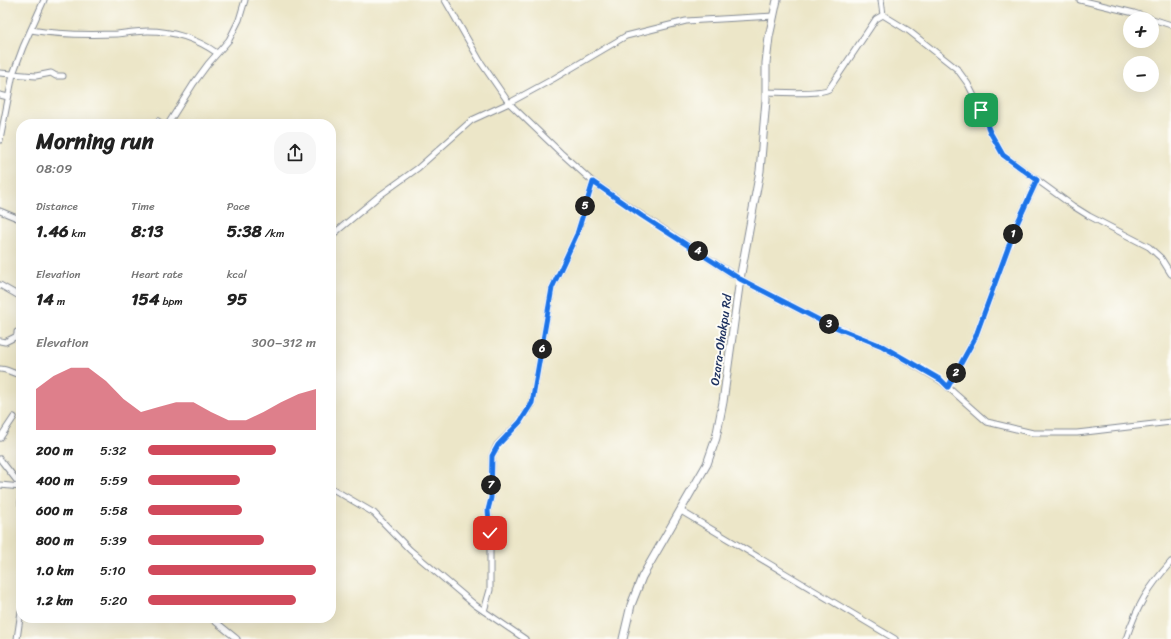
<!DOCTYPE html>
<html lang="en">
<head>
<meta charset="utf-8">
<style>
	:root { --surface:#fff; --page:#f6f6f6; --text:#222; --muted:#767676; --accent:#d1495b }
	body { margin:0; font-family:Sriracha,sans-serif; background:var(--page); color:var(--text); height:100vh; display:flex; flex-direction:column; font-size:15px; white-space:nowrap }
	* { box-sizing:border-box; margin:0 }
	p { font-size:13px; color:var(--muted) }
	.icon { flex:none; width:22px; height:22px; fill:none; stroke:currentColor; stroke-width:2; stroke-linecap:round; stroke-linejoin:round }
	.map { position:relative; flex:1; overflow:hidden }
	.sheet { position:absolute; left:16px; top:119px; width:320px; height:504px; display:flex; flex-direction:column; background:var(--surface); border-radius:16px; box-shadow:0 4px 16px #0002 }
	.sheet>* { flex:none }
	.fabs { position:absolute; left:1123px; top:12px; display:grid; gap:8px }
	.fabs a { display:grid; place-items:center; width:36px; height:36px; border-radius:50%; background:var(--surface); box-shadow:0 4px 16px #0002; font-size:20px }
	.pin { position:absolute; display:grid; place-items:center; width:34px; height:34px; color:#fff; margin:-17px; border-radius:8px; box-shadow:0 2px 6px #0006 }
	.km { position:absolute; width:20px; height:20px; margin:-10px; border-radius:50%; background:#222; color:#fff; font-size:11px; line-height:20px; text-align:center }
	.round { display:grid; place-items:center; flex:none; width:42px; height:42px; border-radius:16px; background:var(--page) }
	.headline { display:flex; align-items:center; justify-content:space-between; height:68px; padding:0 20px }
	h1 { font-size:22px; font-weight:700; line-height:30px }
	.stats { display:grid; grid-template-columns:repeat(3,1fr); gap:6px; height:68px; padding:4px 20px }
	.stats div { display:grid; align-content:center }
	.stats b { font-size:17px; font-weight:700 }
	.stats small { font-size:11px; font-weight:400 }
	.stats p { font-size:11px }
	.chart { height:112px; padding:8px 20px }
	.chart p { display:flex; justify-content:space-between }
	.chart svg { width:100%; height:72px; margin-top:4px; fill:var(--accent); opacity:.7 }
	ul { padding:0 20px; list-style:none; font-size:13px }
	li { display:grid; grid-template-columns:64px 48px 1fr; align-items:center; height:30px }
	li i { height:10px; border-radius:5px; background:var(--accent) }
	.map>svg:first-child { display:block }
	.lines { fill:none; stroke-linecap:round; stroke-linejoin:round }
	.street-casing { stroke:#848a93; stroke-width:7 }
	.secondary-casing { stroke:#848a93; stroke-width:9 }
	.street { stroke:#fff; stroke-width:5 }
	.secondary { stroke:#fff; stroke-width:7 }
	.route-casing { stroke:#fff; stroke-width:8 }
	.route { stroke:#1a73e8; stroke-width:5 }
	.labels { text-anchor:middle; stroke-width:4; stroke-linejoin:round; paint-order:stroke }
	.street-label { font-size:12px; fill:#1b2f5e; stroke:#fdfcf7 }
</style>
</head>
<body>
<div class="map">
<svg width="1171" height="639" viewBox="0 0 1171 639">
	<rect width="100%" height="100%" fill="#fdfcf7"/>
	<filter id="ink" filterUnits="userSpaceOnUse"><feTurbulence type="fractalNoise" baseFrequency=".025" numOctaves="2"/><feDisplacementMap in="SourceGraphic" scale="8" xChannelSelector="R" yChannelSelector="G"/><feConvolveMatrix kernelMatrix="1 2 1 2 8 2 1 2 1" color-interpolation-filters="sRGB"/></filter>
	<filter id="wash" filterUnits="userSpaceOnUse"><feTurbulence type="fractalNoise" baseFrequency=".012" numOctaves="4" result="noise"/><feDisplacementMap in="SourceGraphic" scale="16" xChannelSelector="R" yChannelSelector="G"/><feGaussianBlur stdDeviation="0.9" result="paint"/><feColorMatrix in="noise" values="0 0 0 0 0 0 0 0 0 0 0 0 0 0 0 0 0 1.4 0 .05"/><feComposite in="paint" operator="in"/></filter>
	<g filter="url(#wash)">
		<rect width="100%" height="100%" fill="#ece6c8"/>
	</g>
	<g filter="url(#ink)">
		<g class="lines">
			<defs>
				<g id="street">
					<path d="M 445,0 L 480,61 L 509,103 L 561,153 L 593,182 L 643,216 L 740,279 L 825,323 L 882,346 L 941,381 L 987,422 L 1033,433 L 1077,433 L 1171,422"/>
					<path d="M 881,0 L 883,15 L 909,31 L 957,69 L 968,84 L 981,110 L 990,132 L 1003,155 L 1073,206 L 1089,216 L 1149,247 L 1161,258 L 1171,274"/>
					<path d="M 1080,0 L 1134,13 L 1171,25"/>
					<path d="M 31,30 C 59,35 89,35 117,34 C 127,33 138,31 148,31 C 172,31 197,39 217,53"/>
					<path d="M 0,73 L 36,76 L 51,73 L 56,76 L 63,76"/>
					<path d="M 766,92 C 779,92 819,95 829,89 L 876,19 L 883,15"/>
					<path d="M 0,95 L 8,97"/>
					<path d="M 158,121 L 162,124"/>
					<path d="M 168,124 L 194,83 L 208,64 L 229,40 L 239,20 L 245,0"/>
					<path d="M 0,140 L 13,74 L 23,47 L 44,0"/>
					<path d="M 0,211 L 17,218"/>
					<path d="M 331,236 L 379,196 L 418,168 L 472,120 L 509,103 L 553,79 L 626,36 L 686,21 L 774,16"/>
					<path d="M 0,285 L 21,297"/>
					<path d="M 0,341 L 5,342 L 17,336 L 17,332"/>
					<path d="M 0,369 C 8,369 13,374 21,375"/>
					<path d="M 948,387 L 975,338 L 1016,226 L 1037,180"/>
					<path d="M 0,438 L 14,417"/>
					<path d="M 0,459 L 21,486"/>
					<path d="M 0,485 L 21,487"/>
					<path d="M 331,488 L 374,513 L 410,550 L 475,605 L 525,639"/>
					<path d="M 21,501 L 21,504"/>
					<path d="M 681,511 L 895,639"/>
					<path d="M 484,611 L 490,590 L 490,524 L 488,510 L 491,498 L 492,456 L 497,445 L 520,422 L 532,403 L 552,288 L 577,234 L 593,182"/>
					<path d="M 211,618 L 237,639"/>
					<path d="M 17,639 L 21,611"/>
					<path d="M 1126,639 C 1137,606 1148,588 1171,562"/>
				</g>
				<path id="secondary" d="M 623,639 L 631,605 L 642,577 L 707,464 L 716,438 L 723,402 L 740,279 L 760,171 L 766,100 L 766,63 L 769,37 L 777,0"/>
			</defs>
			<!-- street casing -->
			<use href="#street" class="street-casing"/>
			<!-- secondary casing -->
			<use href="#secondary" class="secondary-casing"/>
			<!-- street -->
			<use href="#street" class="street"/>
			<!-- secondary -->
			<use href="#secondary" class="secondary"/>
		</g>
	</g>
	<g class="lines" filter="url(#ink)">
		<defs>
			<path id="route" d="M 490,533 L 488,510 L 491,498 L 492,456 L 498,445 L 520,422 L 532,403 L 552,288 L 577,234 L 593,182 L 642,216 L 740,279 L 825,323 L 882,346 L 941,380 L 948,387 L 975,338 L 1016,226 L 1037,180 L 1003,155 L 990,132 L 981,110"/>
		</defs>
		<!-- route casing -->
		<use href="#route" class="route-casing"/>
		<!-- route -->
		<use href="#route" class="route"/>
	</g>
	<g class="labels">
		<!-- street labels -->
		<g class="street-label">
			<text transform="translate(721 340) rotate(-82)" y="4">Ozara-Ohakpu Rd</text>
		</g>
	</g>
</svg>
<div class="fabs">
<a>+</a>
<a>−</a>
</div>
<div class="pin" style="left:981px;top:110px;background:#1e9e55"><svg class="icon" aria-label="arrive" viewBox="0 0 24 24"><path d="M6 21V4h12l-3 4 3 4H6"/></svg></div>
<div class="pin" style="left:490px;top:533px;background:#d93025"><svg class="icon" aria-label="check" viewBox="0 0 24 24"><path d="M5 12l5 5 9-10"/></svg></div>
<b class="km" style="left:1013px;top:234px">1</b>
<b class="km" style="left:956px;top:373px">2</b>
<b class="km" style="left:829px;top:324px">3</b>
<b class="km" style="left:698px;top:251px">4</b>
<b class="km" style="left:585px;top:206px">5</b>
<b class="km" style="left:542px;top:349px">6</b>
<b class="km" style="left:491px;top:485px">7</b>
<section class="sheet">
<div class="headline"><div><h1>Morning run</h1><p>08:09</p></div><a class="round"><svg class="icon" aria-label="share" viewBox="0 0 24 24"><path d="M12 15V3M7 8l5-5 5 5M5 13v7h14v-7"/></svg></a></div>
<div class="stats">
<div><p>Distance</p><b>1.46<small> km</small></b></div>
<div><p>Time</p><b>8:13</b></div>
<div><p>Pace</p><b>5:38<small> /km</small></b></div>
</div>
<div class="stats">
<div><p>Elevation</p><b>14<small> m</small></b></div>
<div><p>Heart rate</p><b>154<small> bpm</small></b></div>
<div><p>kcal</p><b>95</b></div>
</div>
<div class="chart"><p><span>Elevation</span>300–312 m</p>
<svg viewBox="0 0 160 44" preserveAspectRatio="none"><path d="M0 44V19L10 11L20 6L30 6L40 14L50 25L60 33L70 30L80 27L90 27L100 33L110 38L120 38L130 33L140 27L150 22L160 19V44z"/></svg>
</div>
<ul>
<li><b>200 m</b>5:32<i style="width:76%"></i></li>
<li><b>400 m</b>5:59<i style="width:55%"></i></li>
<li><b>600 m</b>5:58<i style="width:56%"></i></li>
<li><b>800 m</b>5:39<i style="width:69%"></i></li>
<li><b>1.0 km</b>5:10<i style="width:100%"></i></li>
<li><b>1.2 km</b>5:20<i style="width:88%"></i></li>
</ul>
</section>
</div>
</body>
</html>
